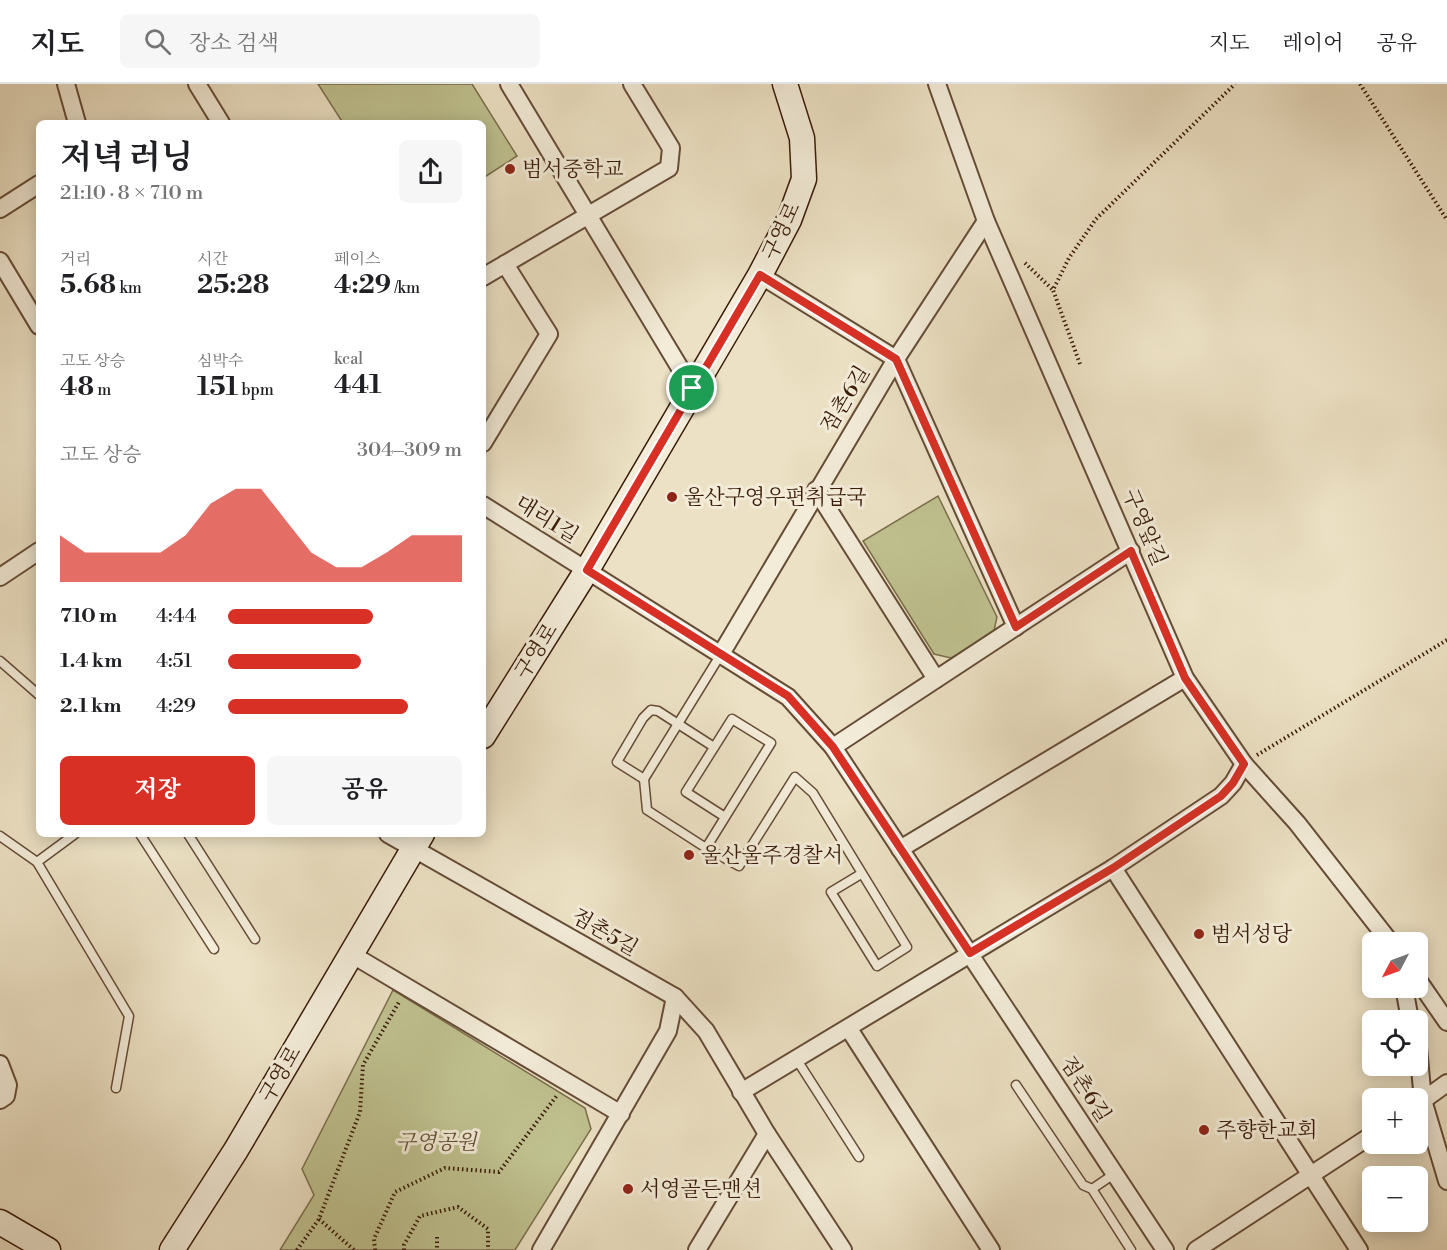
<!DOCTYPE html>
<html lang="ko">
<head>
<meta charset="utf-8">
<style>
	:root { --surface:#fff; --page:#f6f6f6; --text:#202124; --muted:#757577; --line:#e0e0e0; --accent:#d93025 }
	body { margin:0; font-family:"Libre Bodoni","Noto Serif KR",serif; background:var(--page); color:var(--text); height:100vh; display:flex; flex-direction:column; font-size:22px; white-space:nowrap }
	* { box-sizing:border-box; margin:0 }
	p { font-size:20px; color:var(--muted) }
	.icon { flex:none; width:33px; height:33px; fill:none; stroke:currentColor; stroke-width:2; stroke-linecap:round; stroke-linejoin:round }
	.map { position:relative; flex:1; overflow:hidden }
	.side { position:absolute; left:36px; top:36px; width:450px; height:717px; display:flex; flex-direction:column; background:var(--surface); border-radius:9px; box-shadow:0 3px 15px #0003 }
	.side>* { flex:none }
	.needle { width:39px; rotate:229deg }
	.controls { position:absolute; left:1362px; top:848px; display:grid; gap:12px }
	.controls a { display:grid; place-items:center; width:66px; height:66px; border-radius:9px; background:var(--surface); box-shadow:0 3px 15px #0003; font-size:30px }
	.pin { position:absolute; display:grid; place-items:center; width:51px; height:51px; color:#fff; margin:-26px; border:3px solid #fff; border-radius:50%; box-shadow:0 2px 6px #0007 }
	.round { display:grid; place-items:center; flex:none; width:63px; height:63px; border-radius:9px; background:var(--page) }
	.summary { display:flex; align-items:center; justify-content:space-between; height:102px; padding:0 24px }
	h1 { font-size:33px; font-weight:700; line-height:45px }
	.metrics { display:grid; grid-template-columns:repeat(3,1fr); gap:9px; height:102px; padding:6px 24px }
	.metrics div { display:grid; align-content:center }
	.metrics b { font-size:26px; font-weight:700 }
	.metrics small { font-size:16px; font-weight:400 }
	.metrics p { font-size:16px }
	.chart { height:168px; padding:12px 24px }
	.chart p { display:flex; justify-content:space-between }
	.chart svg { width:100%; height:108px; margin-top:6px; fill:var(--accent); opacity:.7 }
	.primary-button { display:flex; gap:12px; margin-top:auto; padding:12px 24px }
	.primary-button a { flex:1; height:69px; border-radius:9px; background:var(--accent); color:#fff; font-size:24px; font-weight:700; line-height:69px; text-align:center }
	.primary-button a+a { background:var(--page); color:var(--text) }
	ul { padding:0 24px; list-style:none; font-size:20px }
	li { display:grid; grid-template-columns:96px 72px 1fr; align-items:center; height:45px }
	li i { height:15px; border-radius:8px; background:var(--accent) }
	header { display:flex; align-items:center; gap:36px; box-sizing:border-box; height:84px; padding:0 30px; background:var(--surface); border-bottom:2px solid var(--line) }
	header strong { font-size:28px }
	nav { display:flex; gap:33px; margin-inline-start:auto; font-size:21px }
	.search { width:420px; height:54px; background:var(--page); display:flex; align-items:center; gap:15px; box-sizing:border-box; padding:0 21px; border-radius:9px; color:var(--muted); font-size:22px }
	.map>svg:first-child { display:block }
	.green { fill:#bfc18f; stroke:#7c6e4c; stroke-width:1.5 }
	.lines { fill:none; stroke-linecap:round; stroke-linejoin:round }
	.service-casing { stroke:#664c37; stroke-width:11 }
	.minor-casing { stroke:#664c37; stroke-width:20 }
	.secondary-casing { stroke:#3a1b08; stroke-width:27 }
	.path { stroke:#3a1b08; stroke-width:4; stroke-dasharray:1.5 3; stroke-linecap:butt }
	.service { stroke:#f3ecd9; stroke-width:8 }
	.minor { stroke:#f3ecd9; stroke-width:16 }
	.secondary { stroke:#f3ecd9; stroke-width:24 }
	.route-casing { stroke:#fff; stroke-width:12 }
	.route { stroke:#d93025; stroke-width:8 }
	.poi-dot { fill:#8f2418; stroke:#f3ecd9; stroke-width:2 }
	.labels { text-anchor:middle; stroke-width:6; stroke-linejoin:round; paint-order:stroke }
	.poi-label { font-size:21px; fill:#3a1b08; stroke:#f3ecd9; text-anchor:start }
	.street-label { font-size:21px; fill:#3a1b08; stroke:#f3ecd9 }
	.park-label { font-size:21px; font-style:italic; fill:#624d30; stroke:#f3ecd9 }
</style>
</head>
<body>
<header>
<strong>지도</strong>
<div class="search"><svg class="icon" aria-label="search" viewBox="0 0 24 24"><circle cx="10" cy="10" r="6"/><path d="M15 15l6 6"/></svg>장소 검색</div>
<nav><a>지도</a><a>레이어</a><a>공유</a></nav>
</header>
<div class="map">
<svg width="1447" height="1166" viewBox="0 0 1447 1166">
	<rect width="100%" height="100%" fill="#ece1c4"/>
	<filter id="stains"><feTurbulence type="fractalNoise" baseFrequency=".00333" numOctaves="4"/><feColorMatrix values="0 0 0 0 .2 0 0 0 0 .09 0 0 0 0 .02 0 0 0 .5 -.17"/></filter>
	<radialGradient id="worn" r=".72"><stop offset=".6" stop-color="#630" stop-opacity="0"/><stop offset="1" stop-color="#630" stop-opacity=".3"/></radialGradient>
	<!-- green -->
	<g class="green">
		<path d="M 318,0 L 472,0 L 517,72 L 483,94 L 483,39 L 343,39 Z"/>
		<path d="M 938,412 L 997,533 L 993,551 L 951,574 L 934,570 L 863,457 Z"/>
		<path d="M 393,906 L 585,1024 L 591,1045 L 515,1166 L 280,1166 L 314,1111 L 302,1085 Z"/>
	</g>
	<g class="lines">
		<defs>
			<g id="service">
				<path d="M 721,570 L 644,695 L 647,726 L 706,764 L 771,659 L 732,635 L 686,708 L 725,733"/>
				<path d="M 0,577 L 39,611"/>
				<path d="M 644,695 L 617,678 L 643,634 L 651,626 L 658,627 L 714,663"/>
				<path d="M 140,750 L 214,865"/>
				<path d="M 188,750 L 255,855"/>
				<path d="M 0,752 L 37,778 L 129,932 L 116,1004"/>
				<path d="M 706,764 L 739,782 L 795,693 L 813,709 L 907,863 L 877,882 L 831,808 L 861,790"/>
				<path d="M 37,778 L 75,750"/>
				<path d="M 797,976 L 859,1073"/>
				<path d="M 1016,1001 L 1083,1101 L 1092,1105 L 1131,1166"/>
				<path d="M 1092,1105 L 1114,1090"/>
			</g>
			<g id="minor">
				<path d="M 66,0 L 77,39"/>
				<path d="M 197,0 L 221,39"/>
				<path d="M 509,0 L 692,304"/>
				<path d="M 937,0 L 986,137 L 1185,594 L 1244,680 L 1297,739 L 1390,858"/>
				<path d="M 0,125 L 39,100"/>
				<path d="M 0,177 L 39,242"/>
				<path d="M 760,191 L 896,275"/>
				<path d="M 483,193 L 669,84 L 671,64 L 632,0"/>
				<path d="M 896,275 L 1016,543"/>
				<path d="M 483,359 L 549,250 L 505,180"/>
				<path d="M 816,406 L 936,595"/>
				<path d="M 483,421 L 788,613 L 833,663 L 1165,1166"/>
				<path d="M 0,493 L 39,467"/>
				<path d="M 721,570 L 896,275 L 986,137"/>
				<path d="M 833,663 L 1131,467"/>
				<path d="M 388,750 L 675,913 L 706,947 L 767,1050 L 843,1166"/>
				<path d="M 900,765 L 1185,594"/>
				<path d="M 1113,784 L 1359,1166"/>
				<path d="M 351,870 L 621,1030"/>
				<path d="M 1418,896 L 1447,938"/>
				<path d="M 1404,903 L 1410,936"/>
				<path d="M 849,945 L 991,1166"/>
				<path d="M 1418,964 L 1423,1016 L 1447,1097"/>
				<path d="M 0,980 L 8,1001 L 6,1012 L 0,1016"/>
				<path d="M 741,1008 L 1113,784 L 1221,712 L 1233,699 L 1244,680"/>
				<path d="M 1418,1020 L 1447,999"/>
				<path d="M 541,1166 L 668,947 L 675,913"/>
				<path d="M 697,1166 L 767,1050"/>
				<path d="M 1196,1166 L 1372,1051"/>
			</g>
			<g id="secondary">
				<path d="M 483,652 L 587,486 L 760,191 L 789,136 L 804,95 L 802,54 L 785,0"/>
				<path d="M 0,1138 L 48,1166"/>
				<path d="M 172,1166 L 236,1066 L 422,750"/>
			</g>
		</defs>
		<!-- service casing -->
		<use href="#service" class="service-casing"/>
		<!-- minor casing -->
		<use href="#minor" class="minor-casing"/>
		<!-- secondary casing -->
		<use href="#secondary" class="secondary-casing"/>
		<!-- path -->
		<g class="path">
			<path d="M 1360,0 L 1447,136"/>
			<path d="M 1025,179 L 1053,206"/>
			<path d="M 1080,280 L 1053,206 L 1069,174 L 1096,135 L 1235,0"/>
			<path d="M 1257,671 L 1447,556"/>
			<path d="M 319,1135 L 354,1166"/>
			<path d="M 437,1153 L 437,1166"/>
			<path d="M 297,1166 L 319,1135 L 360,1028 L 363,981 L 399,918"/>
			<path d="M 375,1166 L 374,1155 L 395,1108 L 445,1084 L 499,1088 L 558,1010"/>
			<path d="M 404,1166 L 404,1161 L 420,1132 L 458,1123 L 488,1145 L 488,1166"/>
		</g>
		<!-- service -->
		<use href="#service" class="service"/>
		<!-- minor -->
		<use href="#minor" class="minor"/>
		<!-- secondary -->
		<use href="#secondary" class="secondary"/>
	</g>
	<g class="lines">
		<defs>
			<path id="route" d="M 760,191 L 896,275 L 1016,543 L 1131,467 L 1185,594 L 1244,680 L 1233,699 L 1221,712 L 1113,784 L 970,869 L 833,663 L 788,612 L 587,486 Z"/>
		</defs>
		<!-- route casing -->
		<use href="#route" class="route-casing"/>
		<!-- route -->
		<use href="#route" class="route"/>
	</g>
	<!-- markers -->
	<g class="poi-dot">
		<circle cx="510" cy="85" r="6"/>
		<circle cx="672" cy="413" r="6"/>
		<circle cx="689" cy="771" r="6"/>
		<circle cx="1199" cy="850" r="6"/>
		<circle cx="1204" cy="1046" r="6"/>
		<circle cx="628" cy="1105" r="6"/>
	</g>
	<g class="labels">
		<!-- poi labels -->
		<g class="poi-label">
			<text x="522" y="92">범서중학교</text>
			<text x="684" y="420">울산구영우편취급국</text>
			<text x="701" y="778">울산울주경찰서</text>
			<text x="1211" y="857">범서성당</text>
			<text x="1216" y="1053">주향한교회</text>
			<text x="640" y="1112">서영골든맨션</text>
		</g>
		<!-- street labels -->
		<g class="street-label">
			<text transform="translate(781 147) rotate(-65)" y="7">구영로</text>
			<text transform="translate(845 315) rotate(-59)" y="7">점촌6길</text>
			<text transform="translate(547 435) rotate(32)" y="7">대리1길</text>
			<text transform="translate(1145 443) rotate(67)" y="7">구영앞길</text>
			<text transform="translate(536 567) rotate(-58)" y="7">구영로</text>
			<text transform="translate(605 848) rotate(30)" y="7">점촌5길</text>
			<text transform="translate(280 990) rotate(-60)" y="7">구영로</text>
			<text transform="translate(1086 1005) rotate(57)" y="7">점촌6길</text>
		</g>
		<!-- park labels -->
		<g class="park-label">
			<text x="436" y="1065">구영공원</text>
		</g>
	</g>
	<rect width="100%" height="100%" filter="url(#stains)"/>
	<rect width="100%" height="100%" fill="url(#worn)"/>
</svg>
<div class="controls">
<a><svg class="needle" viewBox="-14 -14 28 28"><path d="M0-13l5 13h-10z" fill="#e53935"/><path d="M0 13l5-13h-10z" fill="#757577"/></svg></a>
<a><svg class="icon" aria-label="locate" viewBox="0 0 24 24"><circle cx="12" cy="12" r="6"/><path d="M12 2v4M12 18v4M2 12h4M18 12h4"/></svg></a>
<a>+</a>
<a>−</a>
</div>
<div class="pin" style="left:692px;top:304px;background:#1e9e55"><svg class="icon" aria-label="arrive" viewBox="0 0 24 24"><path d="M6 21V4h12l-3 4 3 4H6"/></svg></div>
<section class="side">
<div class="summary"><div><h1>저녁 러닝</h1><p>21:10 · 8 × 710 m</p></div><a class="round"><svg class="icon" aria-label="share" viewBox="0 0 24 24"><path d="M12 15V3M7 8l5-5 5 5M5 13v7h14v-7"/></svg></a></div>
<div class="metrics">
<div><p>거리</p><b>5.68<small> km</small></b></div>
<div><p>시간</p><b>25:28</b></div>
<div><p>페이스</p><b>4:29<small> /km</small></b></div>
</div>
<div class="metrics">
<div><p>고도 상승</p><b>48<small> m</small></b></div>
<div><p>심박수</p><b>151<small> bpm</small></b></div>
<div><p>kcal</p><b>441</b></div>
</div>
<div class="chart"><p><span>고도 상승</span>304–309 m</p>
<svg viewBox="0 0 160 44" preserveAspectRatio="none"><path d="M0 44V25L10 32L20 32L30 32L40 32L50 25L60 12L70 6L80 6L90 19L100 32L110 38L120 38L130 32L140 25L150 25L160 25V44z"/></svg>
</div>
<ul>
<li><b>710 m</b>4:44<i style="width:62%"></i></li>
<li><b>1.4 km</b>4:51<i style="width:57%"></i></li>
<li><b>2.1 km</b>4:29<i style="width:77%"></i></li>
</ul>
<div class="primary-button"><a>저장</a><a>공유</a></div>
</section>
</div>
</body>
</html>
